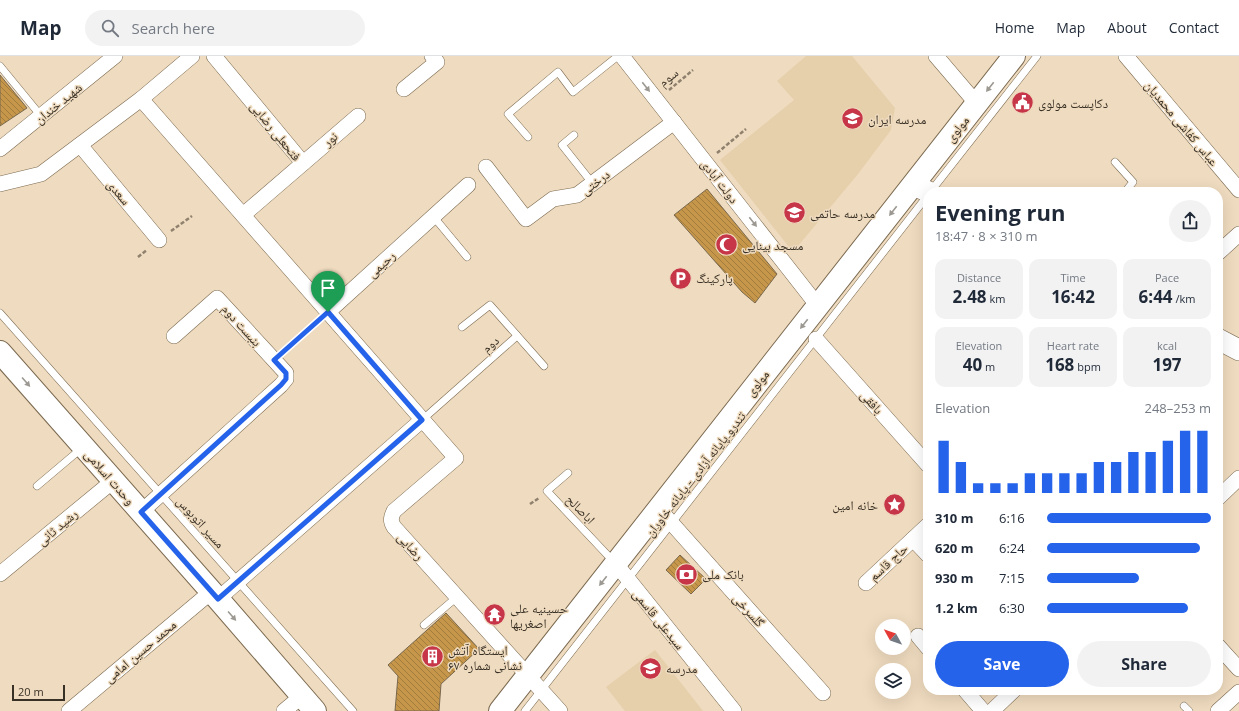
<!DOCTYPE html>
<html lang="en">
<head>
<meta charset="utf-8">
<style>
	:root { --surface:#fff; --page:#f2f2f3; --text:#1f2937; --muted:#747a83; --line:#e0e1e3; --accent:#2563eb }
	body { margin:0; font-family:"Open Sans","Noto Naskh Arabic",sans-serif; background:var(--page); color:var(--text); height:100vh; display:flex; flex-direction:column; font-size:15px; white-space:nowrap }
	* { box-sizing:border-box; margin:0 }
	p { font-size:13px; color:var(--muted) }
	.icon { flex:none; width:22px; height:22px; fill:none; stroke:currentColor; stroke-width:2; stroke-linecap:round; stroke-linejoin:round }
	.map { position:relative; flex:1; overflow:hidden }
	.side { position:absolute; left:923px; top:131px; width:300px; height:508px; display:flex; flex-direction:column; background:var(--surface); border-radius:16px; box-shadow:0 4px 16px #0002 }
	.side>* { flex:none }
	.needle { width:26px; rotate:310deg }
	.fabs { position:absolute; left:875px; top:563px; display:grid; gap:8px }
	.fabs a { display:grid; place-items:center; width:36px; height:36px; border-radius:50%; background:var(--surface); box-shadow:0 4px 16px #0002; font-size:20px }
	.scale { position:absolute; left:12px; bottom:10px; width:53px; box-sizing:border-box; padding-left:4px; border:2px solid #393126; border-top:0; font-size:11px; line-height:14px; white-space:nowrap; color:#393126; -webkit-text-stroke:3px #efdbbf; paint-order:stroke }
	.pin { position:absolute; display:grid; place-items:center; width:34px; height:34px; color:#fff; margin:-41px -17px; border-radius:50% 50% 50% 0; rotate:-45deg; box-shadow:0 0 4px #0007 }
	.pin .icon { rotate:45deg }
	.round { display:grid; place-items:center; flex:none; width:42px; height:42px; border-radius:21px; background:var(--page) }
	.head { display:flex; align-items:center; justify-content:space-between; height:68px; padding:0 12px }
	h1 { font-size:22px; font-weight:700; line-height:30px }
	.metrics { display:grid; grid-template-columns:repeat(3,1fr); gap:6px; height:68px; padding:4px 12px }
	.metrics div { display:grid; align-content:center; border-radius:10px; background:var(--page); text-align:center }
	.metrics b { font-size:17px; font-weight:700 }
	.metrics small { font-size:11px; font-weight:400 }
	.metrics p { font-size:11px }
	.chart { height:112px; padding:8px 12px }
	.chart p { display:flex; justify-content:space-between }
	.chart svg { width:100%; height:72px; margin-top:4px; stroke:var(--accent); stroke-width:6 }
	.button { display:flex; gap:8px; margin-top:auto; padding:8px 12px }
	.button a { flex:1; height:46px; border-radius:24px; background:var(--accent); color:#fff; font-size:16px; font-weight:700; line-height:46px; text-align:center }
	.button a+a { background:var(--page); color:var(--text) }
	ul { padding:0 12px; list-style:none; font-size:13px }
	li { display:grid; grid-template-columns:64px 48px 1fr; align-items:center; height:30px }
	li i { height:10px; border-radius:5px; background:var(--accent) }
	header { display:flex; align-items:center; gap:24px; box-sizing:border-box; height:56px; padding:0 20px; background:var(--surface); border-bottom:1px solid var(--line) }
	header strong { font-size:19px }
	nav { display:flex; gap:22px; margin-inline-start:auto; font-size:14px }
	.search { width:280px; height:36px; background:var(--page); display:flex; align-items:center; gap:10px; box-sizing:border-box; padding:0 14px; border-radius:22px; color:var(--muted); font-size:15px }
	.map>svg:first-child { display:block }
	.built { fill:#e6cfab }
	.building { fill:url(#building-back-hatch); stroke:#79684e }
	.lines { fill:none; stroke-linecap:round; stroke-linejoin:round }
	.service-casing { stroke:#7b6a50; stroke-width:8 }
	.minor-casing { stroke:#7b6a50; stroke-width:16 }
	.secondary-casing { stroke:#7b6a50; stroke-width:22 }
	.primary-casing { stroke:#7b6a50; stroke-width:24 }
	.path { stroke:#8f816e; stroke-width:2.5; stroke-dasharray:4 2; stroke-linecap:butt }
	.service { stroke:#fff; stroke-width:7 }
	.minor { stroke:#fff; stroke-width:15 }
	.secondary { stroke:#fff; stroke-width:21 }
	.primary { stroke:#fff; stroke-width:22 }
	.oneway { fill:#9c9892 }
	.route-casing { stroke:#fff; stroke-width:8 }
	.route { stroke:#2563eb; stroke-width:5 }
	.labels { text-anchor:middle; stroke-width:3; stroke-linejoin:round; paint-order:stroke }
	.street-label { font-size:13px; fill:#393126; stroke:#efdbbf }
	.poi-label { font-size:13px; fill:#393126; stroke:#efdbbf; text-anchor:start }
</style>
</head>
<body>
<header>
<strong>Map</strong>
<div class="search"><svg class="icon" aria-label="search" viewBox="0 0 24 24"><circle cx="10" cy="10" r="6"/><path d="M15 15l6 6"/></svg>Search here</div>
<nav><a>Home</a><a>Map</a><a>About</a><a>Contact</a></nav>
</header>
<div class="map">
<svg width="1239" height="655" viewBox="0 0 1239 655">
	<defs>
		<pattern id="building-back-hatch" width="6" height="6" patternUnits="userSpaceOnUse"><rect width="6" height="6" fill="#c6974a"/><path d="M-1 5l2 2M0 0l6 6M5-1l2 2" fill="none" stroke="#a27c3d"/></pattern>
	</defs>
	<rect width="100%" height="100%" fill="#efdbbf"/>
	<!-- built -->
	<g class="built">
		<path d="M 806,0 L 852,0 L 895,52 L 891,74 L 858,118 L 793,196 L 720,104 L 794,44 L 777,25 Z"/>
		<path d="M 655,594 L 703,655 L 625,655 L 606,631 Z"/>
	</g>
	<!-- building -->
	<g class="building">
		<path d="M 0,19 L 27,52 L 0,70 Z"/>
		<path d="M 707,133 L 777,218 L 755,247 L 742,236 L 674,159 Z"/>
		<path d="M 680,499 L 706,523 L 691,538 L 666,514 Z"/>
		<path d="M 446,557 L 479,593 L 441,628 L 439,655 L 395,655 L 398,620 L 388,609 Z"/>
	</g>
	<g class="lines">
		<defs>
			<g id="service">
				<path d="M 0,10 L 41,60"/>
				<path d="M 574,79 L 562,89 L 593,128"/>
				<path d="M 528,81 L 508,58 L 558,16 L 573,36 L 618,0"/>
				<path d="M 1115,106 L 1133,126 L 1125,136"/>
				<path d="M 931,135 L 1037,0"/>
				<path d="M 433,160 L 467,201"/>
				<path d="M 0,257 L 353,655"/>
				<path d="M 462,271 L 490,249 L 544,310"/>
				<path d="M 422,364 L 517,280"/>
				<path d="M 568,417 L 547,435 L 614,506"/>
				<path d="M 37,430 L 82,392"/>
				<path d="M 424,569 L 457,541"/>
				<path d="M 1184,650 L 1189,655"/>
				<path d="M 525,655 L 928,139"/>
			</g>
			<g id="minor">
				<path d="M 214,0 L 303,107"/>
				<path d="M 622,0 L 818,250"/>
				<path d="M 936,0 L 977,48"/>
				<path d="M 1126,0 L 1239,134"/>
				<path d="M 404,33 L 437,6 L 432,0"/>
				<path d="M 141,43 L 456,402 L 394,455 C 391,461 390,465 394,471 L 560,655"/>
				<path d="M 80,89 L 159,184"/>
				<path d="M 0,93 L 115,0"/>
				<path d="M 486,111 L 526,163 L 553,143 L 577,139 L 674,66"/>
				<path d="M 0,128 L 41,118 L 141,43 L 192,0"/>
				<path d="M 243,159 L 358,60"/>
				<path d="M 1218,197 L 1239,178"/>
				<path d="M 328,256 L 468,129"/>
				<path d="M 816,283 L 928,409"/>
				<path d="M 1218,442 L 1239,422"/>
				<path d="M 659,453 L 823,637"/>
				<path d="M 141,456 L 281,329 L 286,323 L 286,317 L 217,242 L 174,280"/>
				<path d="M 913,483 L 928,499"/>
				<path d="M 616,508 L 734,655"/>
				<path d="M 0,518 L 113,425"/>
				<path d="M 866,527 L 928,469"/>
				<path d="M 218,543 L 422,364"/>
				<path d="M 918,580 L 928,592"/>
				<path d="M 1218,590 L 1239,613"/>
				<path d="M 965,634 L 983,655"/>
				<path d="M 69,655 L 211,536"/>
				<path d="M 284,655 L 302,640"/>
				<path d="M 992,655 L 1014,634"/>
				<path d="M 1218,655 L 1239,636"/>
			</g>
			<g id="secondary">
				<path d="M 913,129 L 929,136"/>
				<path d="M 1218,283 L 1239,294"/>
			</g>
			<g id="primary">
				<path d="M 0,296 L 218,543 L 315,655"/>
				<path d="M 500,655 L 1014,0"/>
			</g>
		</defs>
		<!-- service casing -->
		<use href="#service" class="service-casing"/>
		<!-- minor casing -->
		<use href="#minor" class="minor-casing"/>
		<!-- secondary casing -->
		<use href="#secondary" class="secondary-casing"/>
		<!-- primary casing -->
		<use href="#primary" class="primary-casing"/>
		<!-- path -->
		<g class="path">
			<path d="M 669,34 L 693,14"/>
			<path d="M 717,97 L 746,73"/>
			<path d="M 171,175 L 192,160"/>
			<path d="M 138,201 L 147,194"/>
			<path d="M 285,294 L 316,267"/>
			<path d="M 530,448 L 539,442"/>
		</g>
		<!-- service -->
		<use href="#service" class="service"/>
		<!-- minor -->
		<use href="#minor" class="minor"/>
		<!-- secondary -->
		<use href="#secondary" class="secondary"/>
		<!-- primary -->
		<use href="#primary" class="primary"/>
	</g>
	<!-- one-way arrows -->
	<defs><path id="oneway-solid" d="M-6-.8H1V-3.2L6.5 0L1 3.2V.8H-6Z"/></defs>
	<g class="oneway">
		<use href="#oneway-solid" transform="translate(646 31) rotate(52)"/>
		<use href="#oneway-solid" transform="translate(990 31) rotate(128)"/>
		<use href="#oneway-solid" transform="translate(893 155) rotate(128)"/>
		<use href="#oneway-solid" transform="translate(753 166) rotate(52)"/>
		<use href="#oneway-solid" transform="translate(804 268) rotate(128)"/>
		<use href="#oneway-solid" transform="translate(26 326) rotate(49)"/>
		<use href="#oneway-solid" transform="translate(603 525) rotate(128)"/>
		<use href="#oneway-solid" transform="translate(232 560) rotate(49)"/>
	</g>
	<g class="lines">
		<defs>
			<path id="route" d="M 328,256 L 422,364 L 218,543 L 141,456 L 281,329 L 286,323 L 286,317 L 274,304 Z"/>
		</defs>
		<!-- route casing -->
		<use href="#route" class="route-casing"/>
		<!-- route -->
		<use href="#route" class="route"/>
	</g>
	<!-- icons -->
	<defs>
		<symbol id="civic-disc" viewBox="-11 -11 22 22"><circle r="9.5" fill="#c63548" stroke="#efdbbf"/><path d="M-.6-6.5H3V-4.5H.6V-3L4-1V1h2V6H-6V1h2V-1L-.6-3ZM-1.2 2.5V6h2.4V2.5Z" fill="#fff"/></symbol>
		<symbol id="school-disc" viewBox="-11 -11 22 22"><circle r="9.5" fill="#c63548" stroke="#efdbbf"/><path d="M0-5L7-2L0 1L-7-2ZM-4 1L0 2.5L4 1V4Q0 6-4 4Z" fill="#fff"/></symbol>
		<symbol id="mosque-disc" viewBox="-11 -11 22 22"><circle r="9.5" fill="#c63548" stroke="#efdbbf"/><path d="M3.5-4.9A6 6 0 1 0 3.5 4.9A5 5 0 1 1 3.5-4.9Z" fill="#fff"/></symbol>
		<symbol id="parking-disc" viewBox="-11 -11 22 22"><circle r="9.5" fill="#c63548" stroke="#efdbbf"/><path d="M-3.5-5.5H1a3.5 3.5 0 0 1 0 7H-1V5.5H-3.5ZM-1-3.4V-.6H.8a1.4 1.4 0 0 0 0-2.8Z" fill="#fff"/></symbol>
		<symbol id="sight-disc" viewBox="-11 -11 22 22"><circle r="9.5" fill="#c63548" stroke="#efdbbf"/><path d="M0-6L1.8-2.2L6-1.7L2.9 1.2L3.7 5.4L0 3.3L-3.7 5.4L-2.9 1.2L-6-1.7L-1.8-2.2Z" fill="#fff"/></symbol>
		<symbol id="bank-disc" viewBox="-11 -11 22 22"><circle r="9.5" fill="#c63548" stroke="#efdbbf"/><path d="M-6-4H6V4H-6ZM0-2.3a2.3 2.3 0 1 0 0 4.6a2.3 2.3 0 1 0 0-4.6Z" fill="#fff"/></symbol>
		<symbol id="temple-disc" viewBox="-11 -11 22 22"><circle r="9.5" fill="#c63548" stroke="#efdbbf"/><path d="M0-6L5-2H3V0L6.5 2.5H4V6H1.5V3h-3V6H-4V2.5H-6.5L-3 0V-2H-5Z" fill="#fff"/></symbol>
		<symbol id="building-disc" viewBox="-11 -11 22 22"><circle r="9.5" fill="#c63548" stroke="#efdbbf"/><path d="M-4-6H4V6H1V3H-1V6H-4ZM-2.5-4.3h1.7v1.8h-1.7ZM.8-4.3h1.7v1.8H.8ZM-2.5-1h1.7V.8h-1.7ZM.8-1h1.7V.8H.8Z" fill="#fff"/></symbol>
	</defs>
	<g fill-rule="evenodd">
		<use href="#civic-disc" x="1010" y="34" width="25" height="25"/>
		<use href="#school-disc" x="840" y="50" width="25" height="25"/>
		<use href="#school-disc" x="782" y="144" width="25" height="25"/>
		<use href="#mosque-disc" x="714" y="176" width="25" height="25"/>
		<use href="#parking-disc" x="668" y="210" width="25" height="25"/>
		<use href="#sight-disc" x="882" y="436" width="25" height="25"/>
		<use href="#bank-disc" x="674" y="506" width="25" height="25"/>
		<use href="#temple-disc" x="482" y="546" width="25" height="25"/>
		<use href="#building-disc" x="420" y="588" width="25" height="25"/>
		<use href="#school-disc" x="638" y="600" width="25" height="25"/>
	</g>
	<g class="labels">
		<!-- street labels -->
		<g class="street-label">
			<text transform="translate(668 21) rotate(-39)" y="5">سوم</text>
			<text transform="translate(58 47) rotate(-39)" y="5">شهید خندان</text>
			<text transform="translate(1182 67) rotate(50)" y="5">عباس کفاشی محمدیان</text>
			<text transform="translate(957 73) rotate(-52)" y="5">مولوی</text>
			<text transform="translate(276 75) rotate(51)" y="5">فتحعلی رضایی</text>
			<text transform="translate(330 83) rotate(-41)" y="5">نور</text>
			<text transform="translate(720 125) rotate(52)" y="5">دولت آبادی</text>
			<text transform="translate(595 126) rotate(-37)" y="5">درختی</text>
			<text transform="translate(119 136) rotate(50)" y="5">سعدی</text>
			<text transform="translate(381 208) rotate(-42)" y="5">رحیمی</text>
			<text transform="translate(242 269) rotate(48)" y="5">بنبست دوم</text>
			<text transform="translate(490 288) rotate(-41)" y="5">دوم</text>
			<text transform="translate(757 327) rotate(-52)" y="5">مولوی</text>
			<text transform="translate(872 346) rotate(48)" y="5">بافقی</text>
			<text transform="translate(695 418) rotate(-52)" y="5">تندرو پایانه آزادی - پایانه خاوران</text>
			<text transform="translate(110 421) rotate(49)" y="5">وحدت اسلامی</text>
			<text transform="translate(581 453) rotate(46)" y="5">اباصالح</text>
			<text transform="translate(201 466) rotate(48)" y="5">مسیر اتوبوس</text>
			<text transform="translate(57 471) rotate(-40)" y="5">رشید ثانی</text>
			<text transform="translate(411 490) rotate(48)" y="5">رضایی</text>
			<text transform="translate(888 506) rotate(-43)" y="5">حاج قاسم</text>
			<text transform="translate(749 554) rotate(48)" y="5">گلسرخی</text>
			<text transform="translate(659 563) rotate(51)" y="5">سیدعلی قاسمی</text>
			<text transform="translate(140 595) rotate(-40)" y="5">محمد حسین امامی</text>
		</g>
		<!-- poi labels -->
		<g class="poi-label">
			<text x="1038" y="52">دکاپست مولوی</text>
			<text x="868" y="68">مدرسه ایران</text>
			<text x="810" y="162">مدرسه حاتمی</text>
			<text x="742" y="194">مسجد بینایی</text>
			<text x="696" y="227">پارکینگ</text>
			<text x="878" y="454" text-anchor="end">خانه امین</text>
			<text x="702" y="523">بانک ملی</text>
			<text x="510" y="557">حسینیه علی<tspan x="510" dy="15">اصغریها</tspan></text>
			<text x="448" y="599">ایستگاه آتش<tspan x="448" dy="15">نشانی شماره ۶۷</tspan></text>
			<text x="666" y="617">مدرسه</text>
		</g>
	</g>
</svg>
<div class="fabs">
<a><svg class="needle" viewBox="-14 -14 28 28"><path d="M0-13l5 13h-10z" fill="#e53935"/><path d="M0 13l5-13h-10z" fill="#747a83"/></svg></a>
<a><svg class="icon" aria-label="layers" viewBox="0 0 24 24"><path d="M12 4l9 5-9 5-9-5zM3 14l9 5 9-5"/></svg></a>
</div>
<div class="scale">20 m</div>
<div class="pin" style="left:328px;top:256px;background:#1e9e55"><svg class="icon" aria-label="arrive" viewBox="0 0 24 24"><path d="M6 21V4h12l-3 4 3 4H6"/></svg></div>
<section class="side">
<div class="head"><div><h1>Evening run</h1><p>18:47 · 8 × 310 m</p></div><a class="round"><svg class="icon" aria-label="share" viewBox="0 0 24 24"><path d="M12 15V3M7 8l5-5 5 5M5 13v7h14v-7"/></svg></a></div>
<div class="metrics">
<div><p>Distance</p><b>2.48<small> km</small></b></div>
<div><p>Time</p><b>16:42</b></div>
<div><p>Pace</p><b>6:44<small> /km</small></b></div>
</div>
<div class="metrics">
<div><p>Elevation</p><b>40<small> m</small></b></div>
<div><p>Heart rate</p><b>168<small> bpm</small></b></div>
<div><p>kcal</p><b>197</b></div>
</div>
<div class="chart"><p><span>Elevation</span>248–253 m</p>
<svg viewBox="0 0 160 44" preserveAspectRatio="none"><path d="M5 44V12M15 44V25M25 44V38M35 44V38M45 44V38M55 44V32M65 44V32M75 44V32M85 44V32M95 44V25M105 44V25M115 44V19M125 44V19M135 44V12M145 44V6M155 44V6"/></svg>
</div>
<ul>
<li><b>310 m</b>6:16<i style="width:100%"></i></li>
<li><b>620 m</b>6:24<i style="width:93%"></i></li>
<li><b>930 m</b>7:15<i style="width:56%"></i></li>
<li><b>1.2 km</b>6:30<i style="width:86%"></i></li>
</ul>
<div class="button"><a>Save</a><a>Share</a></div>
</section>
</div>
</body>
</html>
